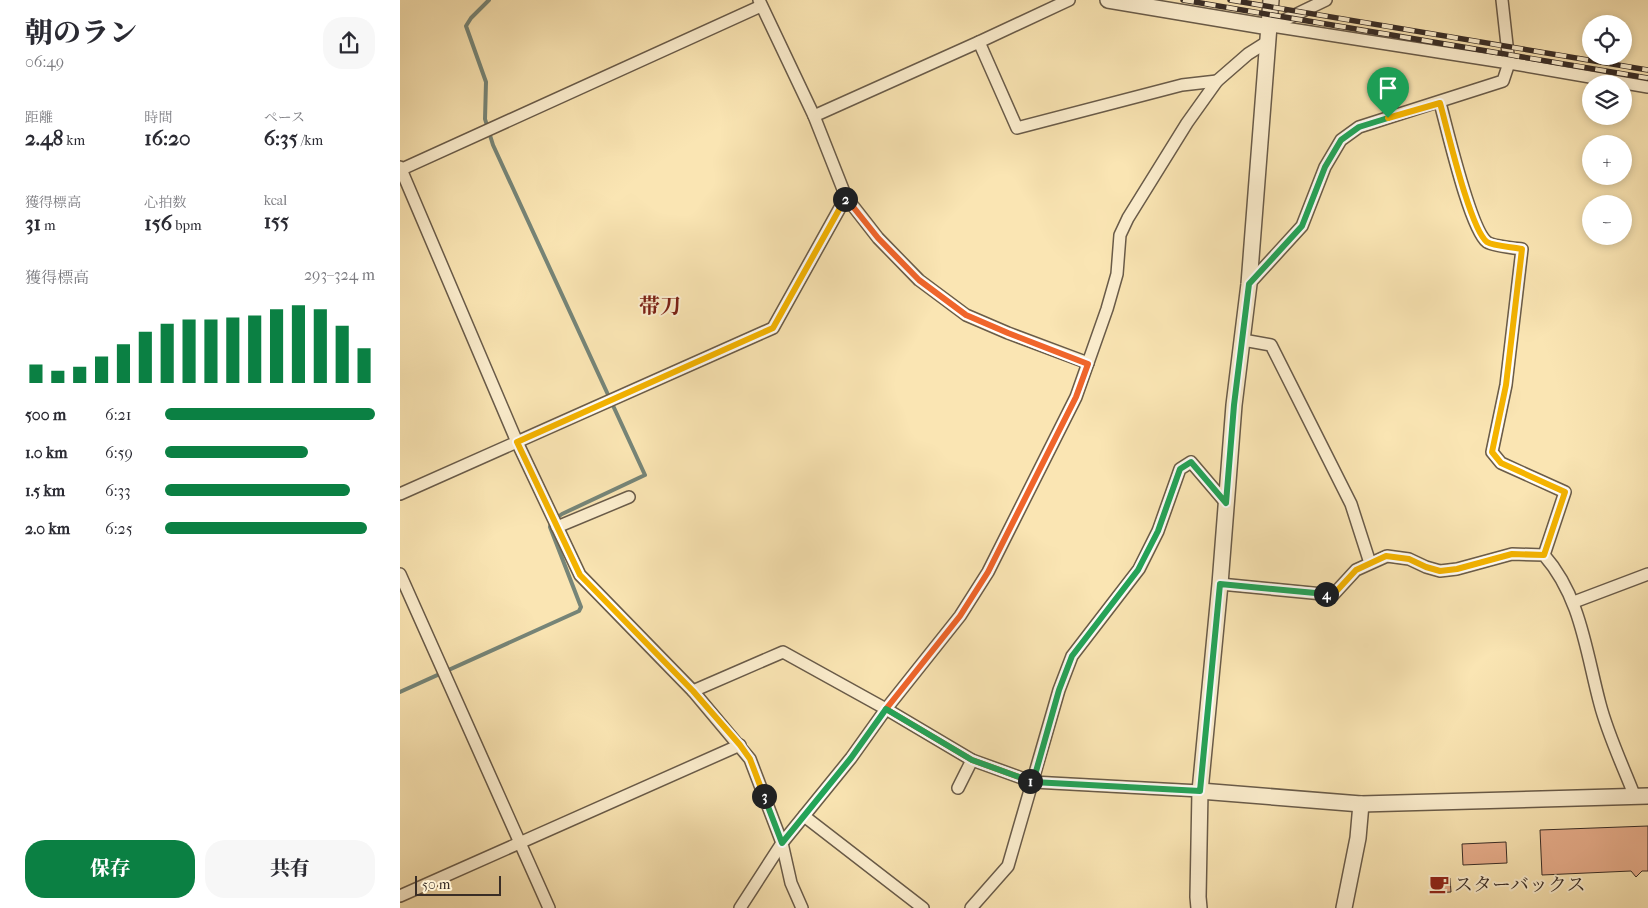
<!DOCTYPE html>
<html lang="ja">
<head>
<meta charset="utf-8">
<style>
	:root { --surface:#fff; --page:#f7f7f7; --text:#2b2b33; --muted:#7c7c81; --accent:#0b8043 }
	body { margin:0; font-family:"IM FELL French Canon","Noto Serif JP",serif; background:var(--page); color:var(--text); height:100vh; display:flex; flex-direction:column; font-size:19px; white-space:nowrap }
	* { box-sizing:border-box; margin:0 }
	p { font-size:16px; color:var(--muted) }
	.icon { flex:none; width:28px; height:28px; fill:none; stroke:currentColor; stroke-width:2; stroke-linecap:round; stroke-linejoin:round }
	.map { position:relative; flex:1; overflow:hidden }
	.drawer { display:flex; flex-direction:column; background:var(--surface); width:400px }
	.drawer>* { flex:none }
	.controls { position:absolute; left:1182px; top:15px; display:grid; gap:10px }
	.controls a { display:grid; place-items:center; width:50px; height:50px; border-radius:50%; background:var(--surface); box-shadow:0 2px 8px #0003; font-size:25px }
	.scale { position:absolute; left:15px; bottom:12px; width:86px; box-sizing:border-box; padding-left:5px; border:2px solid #392d26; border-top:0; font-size:14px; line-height:18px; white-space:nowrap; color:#392d26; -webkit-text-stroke:4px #fceece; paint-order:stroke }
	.pin { position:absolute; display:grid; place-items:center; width:42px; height:42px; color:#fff; margin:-51px -21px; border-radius:50% 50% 50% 0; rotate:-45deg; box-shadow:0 0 5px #0007 }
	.pin .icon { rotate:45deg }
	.km { position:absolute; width:25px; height:25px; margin:-12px; border-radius:50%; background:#222; color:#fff; font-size:14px; line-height:25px; text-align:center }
	.round { display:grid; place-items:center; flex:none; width:52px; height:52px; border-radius:20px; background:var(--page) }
	.head { display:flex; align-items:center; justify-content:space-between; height:85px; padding:0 25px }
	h1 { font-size:28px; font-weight:800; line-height:38px }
	.stats { display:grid; grid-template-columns:repeat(3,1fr); gap:8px; height:85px; padding:5px 25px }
	.stats div { display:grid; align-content:center }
	.stats b { font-size:21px; font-weight:800 }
	.stats small { font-size:14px; font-weight:400 }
	.stats p { font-size:14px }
	.chart { height:140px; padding:10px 25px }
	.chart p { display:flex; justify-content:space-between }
	.chart svg { width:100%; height:90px; margin-top:5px; stroke:var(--accent); stroke-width:6 }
	.action { display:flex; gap:10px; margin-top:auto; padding:10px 25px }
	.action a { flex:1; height:58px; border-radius:20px; background:var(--accent); color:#fff; font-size:20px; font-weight:800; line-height:58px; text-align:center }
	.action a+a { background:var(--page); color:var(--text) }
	ul { padding:0 25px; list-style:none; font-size:16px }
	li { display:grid; grid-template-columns:80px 60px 1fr; align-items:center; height:38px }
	li i { height:12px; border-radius:6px; background:var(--accent) }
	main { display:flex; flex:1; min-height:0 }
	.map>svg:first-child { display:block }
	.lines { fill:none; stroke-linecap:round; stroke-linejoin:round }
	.stream { stroke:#768578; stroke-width:4 }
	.building { fill:#e8ae8c; stroke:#392d26 }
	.minor-casing { stroke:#695b49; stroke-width:14 }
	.tertiary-casing { stroke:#695b49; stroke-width:18 }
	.minor { stroke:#fceece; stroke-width:11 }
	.tertiary { stroke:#fceece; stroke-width:15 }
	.rail-casing { stroke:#392d26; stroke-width:5.5 }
	.rail { stroke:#fceece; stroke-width:4; stroke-dasharray:11; stroke-linecap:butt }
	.split-1-casing { stroke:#fff; stroke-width:10 }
	.split-2-casing { stroke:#fff; stroke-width:10 }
	.split-3-casing { stroke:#fff; stroke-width:10 }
	.split-4-casing { stroke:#fff; stroke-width:10 }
	.split-5-casing { stroke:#fff; stroke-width:10 }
	.split-1 { stroke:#22a559; stroke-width:6 }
	.split-2 { stroke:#f0652b; stroke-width:6 }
	.split-3 { stroke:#f5b400; stroke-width:6 }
	.split-4 { stroke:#22a559; stroke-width:6 }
	.split-5 { stroke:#f5b400; stroke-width:6 }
	.labels { text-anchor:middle; stroke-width:4; stroke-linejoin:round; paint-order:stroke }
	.poi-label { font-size:19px; fill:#392d26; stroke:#fceece; text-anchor:start }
	.quarter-label { font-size:21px; font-weight:bold; fill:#7a1f14; stroke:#fceece }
</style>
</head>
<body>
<main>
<section class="drawer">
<div class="head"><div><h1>朝のラン</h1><p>06:49</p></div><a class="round"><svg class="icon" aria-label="share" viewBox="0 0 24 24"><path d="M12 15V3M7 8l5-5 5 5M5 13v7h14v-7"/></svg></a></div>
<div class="stats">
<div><p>距離</p><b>2.48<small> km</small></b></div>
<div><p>時間</p><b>16:20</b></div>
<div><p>ペース</p><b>6:35<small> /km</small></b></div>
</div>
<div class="stats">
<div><p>獲得標高</p><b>31<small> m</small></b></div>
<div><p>心拍数</p><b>156<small> bpm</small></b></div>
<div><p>kcal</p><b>155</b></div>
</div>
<div class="chart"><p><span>獲得標高</span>293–324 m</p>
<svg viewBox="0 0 160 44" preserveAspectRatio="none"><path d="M5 44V35M15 44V38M25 44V36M35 44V31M45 44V25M55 44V19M65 44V15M75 44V13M85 44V13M95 44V12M105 44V11M115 44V8M125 44V6M135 44V8M145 44V16M155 44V27"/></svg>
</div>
<ul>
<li><b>500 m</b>6:21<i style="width:100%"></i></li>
<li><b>1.0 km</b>6:59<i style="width:68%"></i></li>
<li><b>1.5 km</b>6:33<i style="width:88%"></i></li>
<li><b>2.0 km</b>6:25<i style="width:96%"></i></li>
</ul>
<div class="action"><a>保存</a><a>共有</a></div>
</section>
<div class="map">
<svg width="1248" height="908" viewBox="0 0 1248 908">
	<rect width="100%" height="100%" fill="#fae5b3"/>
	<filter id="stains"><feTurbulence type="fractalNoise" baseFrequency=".004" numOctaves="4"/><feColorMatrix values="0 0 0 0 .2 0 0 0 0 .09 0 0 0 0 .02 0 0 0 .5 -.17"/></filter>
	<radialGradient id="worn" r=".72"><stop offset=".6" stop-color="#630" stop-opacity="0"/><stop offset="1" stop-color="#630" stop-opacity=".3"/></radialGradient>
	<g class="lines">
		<!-- stream -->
		<path class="stream" d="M 0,692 L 179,611 L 181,607 L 150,527 L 151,522 L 162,514 L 245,475 L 93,145 L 85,119 L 86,82 L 66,26 L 71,18 L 89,0"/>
	</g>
	<!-- building -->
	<g class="building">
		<path d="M 1248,826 L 1248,871 L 1242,871 L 1236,877 L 1231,871 L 1142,875 L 1140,830 Z"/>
		<path d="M 1106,842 L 1107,863 L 1063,865 L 1062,844 Z"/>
		<path d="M 1031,878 L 1050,878 L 1051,892 L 1032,893 Z"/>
	</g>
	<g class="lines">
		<defs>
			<g id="minor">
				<path d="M 359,0 L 414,116 L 446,197 L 478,238 L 519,280 L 566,315 L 608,333 L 688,363"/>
				<path d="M 872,26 L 1109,63 L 1248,87"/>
				<path d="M 872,26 L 926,0"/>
				<path d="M 579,42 L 617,128 L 782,85 L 817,81"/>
				<path d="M 1040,103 C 1047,128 1070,229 1087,242 C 1093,246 1113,248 1122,249 L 1106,385 L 1092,452 L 1101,463 L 1165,492 L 1144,555"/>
				<path d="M 414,116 L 579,42 L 669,0"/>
				<path d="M 0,167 L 117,442 L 180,575 L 293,691 L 350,759 L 382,843 L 391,883 L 402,908"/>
				<path d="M 0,170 L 361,6"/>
				<path d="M 849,284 L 902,226 L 925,167 L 941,140 L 959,127 L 1103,81 L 1109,63 L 1102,0"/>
				<path d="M 843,340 L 871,345 L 951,504 L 970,563"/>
				<path d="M 0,494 L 373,328 L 446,197"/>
				<path d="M 157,527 L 229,497"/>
				<path d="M 0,574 L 149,908"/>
				<path d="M 820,584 L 933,595 L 956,570 L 987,556 L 1009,559 L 1026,567 L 1040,571 L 1057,569 L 1112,554 L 1144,555 C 1181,597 1186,652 1200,704 C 1208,735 1223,766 1235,797"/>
				<path d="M 1174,602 L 1248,574"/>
				<path d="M 293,691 L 383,652 L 486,709 L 572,760 L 633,782 L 800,791"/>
				<path d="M 558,788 L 572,760"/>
				<path d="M 404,816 L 523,908"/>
				<path d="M 0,896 L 340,745"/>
				<path d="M 340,908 L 382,843 L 451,758 L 486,709 L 560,616 L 588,572 L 676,397 L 707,309 L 717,274 L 720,235 L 728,218 L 787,123 L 817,81 L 848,54 L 867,42"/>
				<path d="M 571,908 L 608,866 L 659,690 L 672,656 L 739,569 L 758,531 L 780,469 L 791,462 L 826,503"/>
			</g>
			<g id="tertiary">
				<path d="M 708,0 L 869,27"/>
				<path d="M 800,791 L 961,804 L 1248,796"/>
				<path d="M 799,908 L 798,897 L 800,791 L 820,584 L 834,405 L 849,284 L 871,0"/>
				<path d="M 944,908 L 958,838 L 961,804"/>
			</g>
		</defs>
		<!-- minor casing -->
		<use href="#minor" class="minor-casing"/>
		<!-- tertiary casing -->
		<use href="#tertiary" class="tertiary-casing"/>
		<!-- minor -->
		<use href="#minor" class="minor"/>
		<!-- tertiary -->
		<use href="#tertiary" class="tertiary"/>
		<defs>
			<g id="rail">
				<path d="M 783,0 L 1248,78"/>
				<path d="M 830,0 L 1248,70"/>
			</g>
		</defs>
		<!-- rail casing -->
		<use href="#rail" class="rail-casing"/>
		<!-- rail -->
		<use href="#rail" class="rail"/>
	</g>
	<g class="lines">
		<defs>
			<path id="split-1" d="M 630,781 L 633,782 L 659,690 L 672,656 L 738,570 L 758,531 L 780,469 L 791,462 L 826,503 L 834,405 L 849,284 L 902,226 L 925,167 L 941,140 L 959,127 L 988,118"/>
			<path id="split-2" d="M 445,199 L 446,198 L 478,238 L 519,280 L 566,315 L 608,333 L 688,364 L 676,397 L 588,572 L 560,616 L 486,709 L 572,760 L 630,781"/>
			<path id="split-3" d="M 364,796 L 350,759 L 340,745 L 293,691 L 180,575 L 117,442 L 373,328 L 445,199"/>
			<path id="split-4" d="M 364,796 L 382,843 L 451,758 L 486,709 L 572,760 L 633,782 L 800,791 L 820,584 L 926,594"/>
			<path id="split-5" d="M 926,594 L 933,595 L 956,570 L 986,556 L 1009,559 L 1026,567 L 1040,571 L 1057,569 L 1112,554 L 1144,555 L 1165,492 L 1101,463 L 1092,452 L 1106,385 L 1122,249 C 1113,247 1093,246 1087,242 C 1070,229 1047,128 1040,103 L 988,118"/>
		</defs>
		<!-- split-1 casing -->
		<use href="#split-1" class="split-1-casing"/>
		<!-- split-2 casing -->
		<use href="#split-2" class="split-2-casing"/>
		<!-- split-3 casing -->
		<use href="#split-3" class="split-3-casing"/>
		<!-- split-4 casing -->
		<use href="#split-4" class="split-4-casing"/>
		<!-- split-5 casing -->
		<use href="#split-5" class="split-5-casing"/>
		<!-- split-1 -->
		<use href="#split-1" class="split-1"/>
		<!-- split-2 -->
		<use href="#split-2" class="split-2"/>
		<!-- split-3 -->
		<use href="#split-3" class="split-3"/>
		<!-- split-4 -->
		<use href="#split-4" class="split-4"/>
		<!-- split-5 -->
		<use href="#split-5" class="split-5"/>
	</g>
	<!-- icons -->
	<defs>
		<symbol id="cafe-bare" viewBox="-9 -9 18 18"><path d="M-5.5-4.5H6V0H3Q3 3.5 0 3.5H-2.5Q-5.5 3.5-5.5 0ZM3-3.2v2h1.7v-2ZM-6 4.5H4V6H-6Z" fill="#8f2418" stroke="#fceece" stroke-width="2.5" paint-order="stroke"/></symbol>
	</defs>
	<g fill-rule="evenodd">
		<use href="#cafe-bare" x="1025" y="870" width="28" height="28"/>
	</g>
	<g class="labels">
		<!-- poi labels -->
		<g class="poi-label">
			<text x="1054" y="891">スターバックス</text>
		</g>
		<!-- quarter labels -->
		<g class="quarter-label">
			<text x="260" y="313">帯刀</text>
		</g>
	</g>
	<rect width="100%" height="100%" filter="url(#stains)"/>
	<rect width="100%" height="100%" fill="url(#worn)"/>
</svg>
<div class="controls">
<a><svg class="icon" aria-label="locate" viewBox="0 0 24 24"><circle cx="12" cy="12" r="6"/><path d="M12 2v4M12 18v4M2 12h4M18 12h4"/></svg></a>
<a><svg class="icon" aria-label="layers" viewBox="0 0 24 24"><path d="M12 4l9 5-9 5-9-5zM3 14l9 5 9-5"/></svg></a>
<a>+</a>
<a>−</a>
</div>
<div class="scale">50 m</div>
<div class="pin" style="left:988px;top:118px;background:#1e9e55"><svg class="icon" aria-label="arrive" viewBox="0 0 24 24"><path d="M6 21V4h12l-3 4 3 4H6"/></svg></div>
<b class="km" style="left:630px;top:781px">1</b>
<b class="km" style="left:445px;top:199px">2</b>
<b class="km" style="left:364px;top:796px">3</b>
<b class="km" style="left:926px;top:594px">4</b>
</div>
</main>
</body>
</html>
